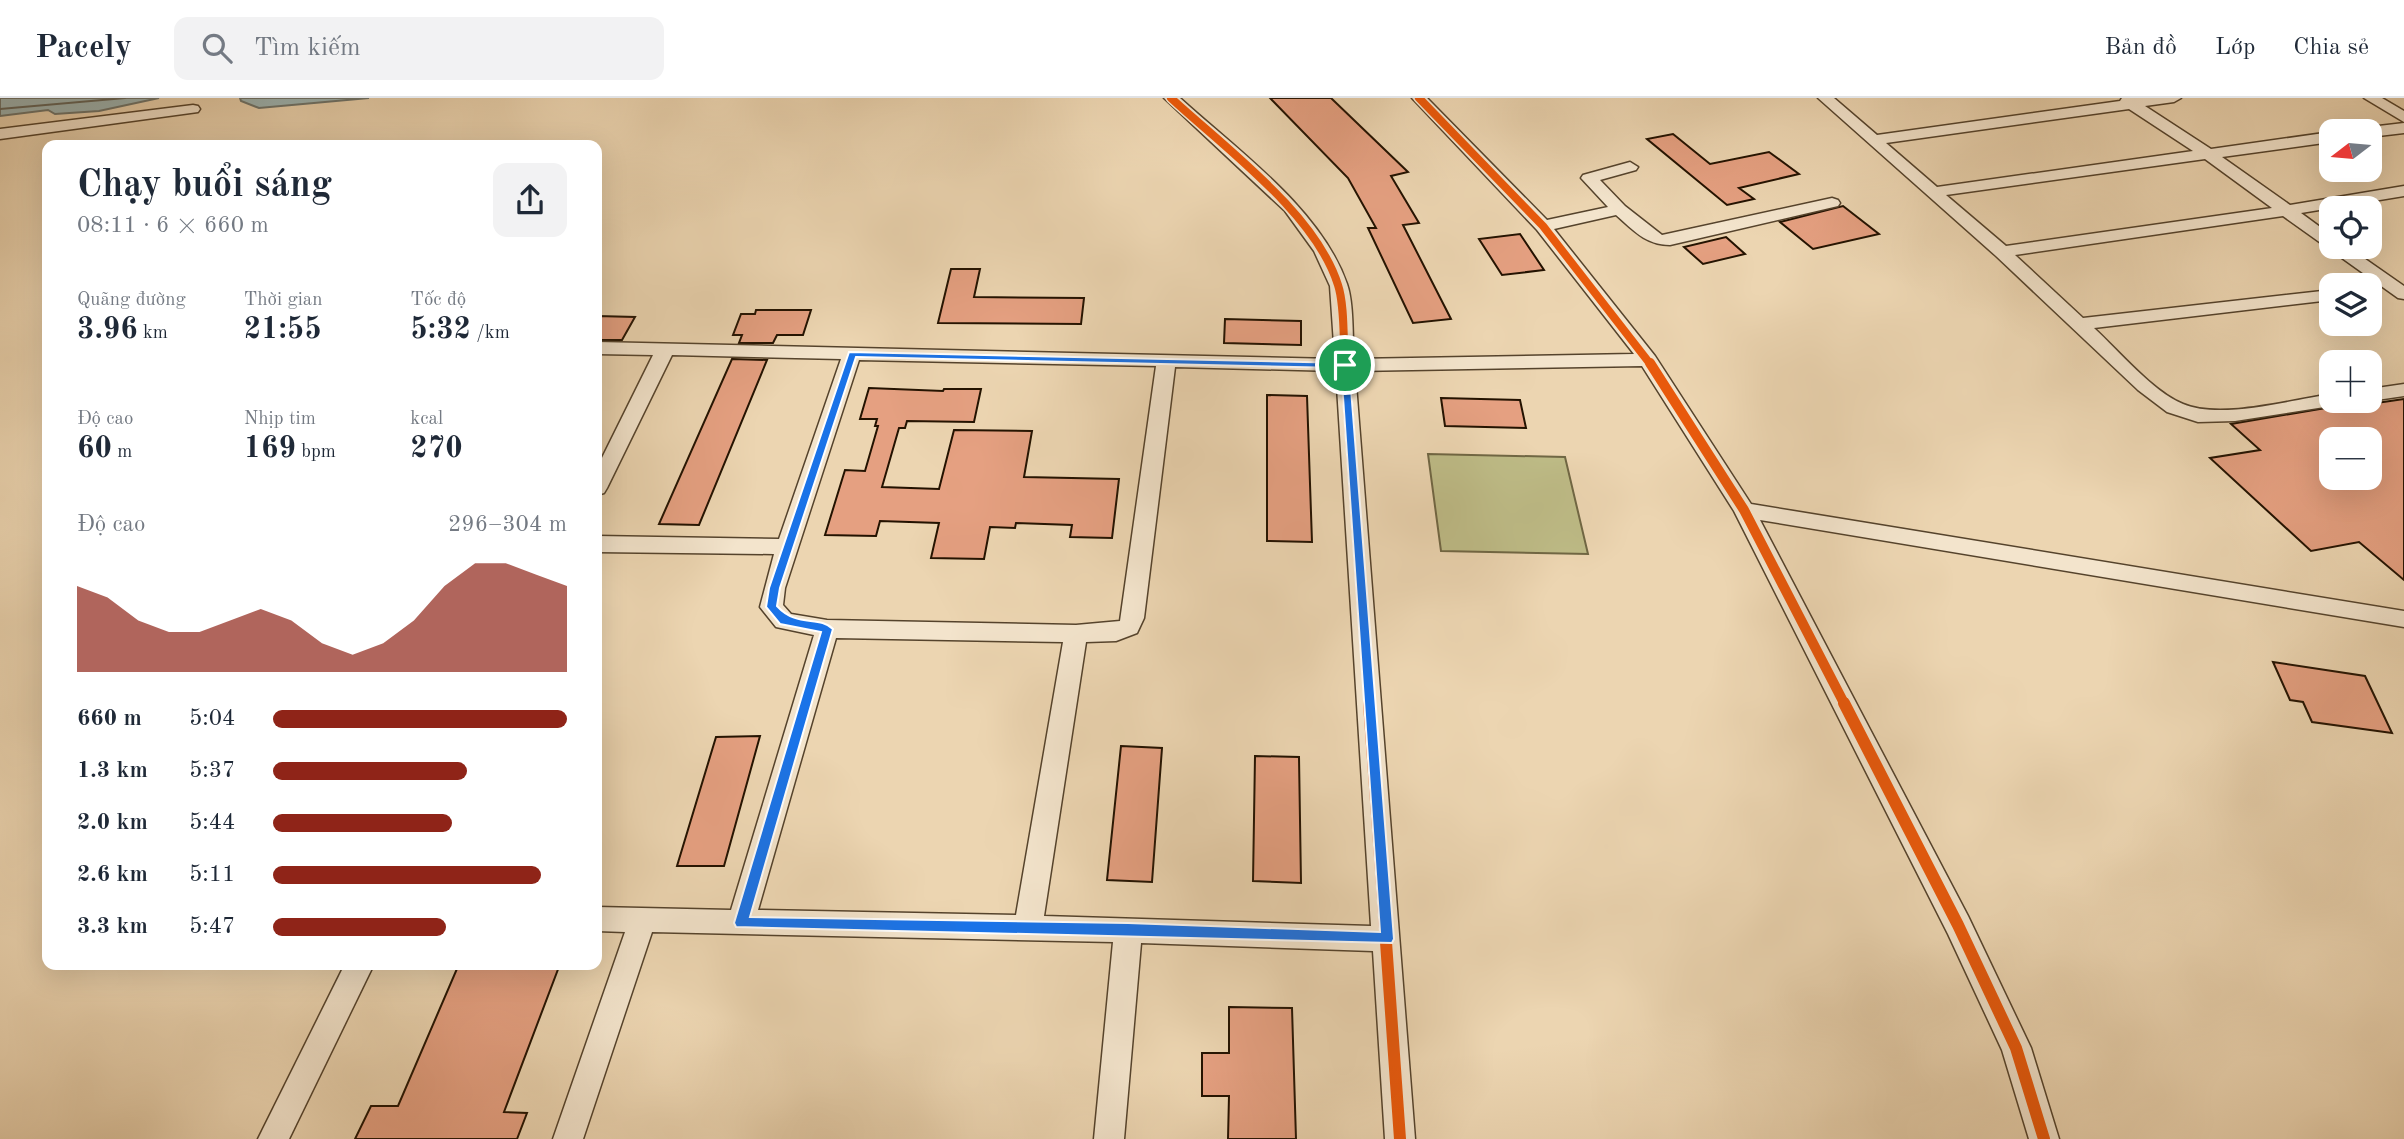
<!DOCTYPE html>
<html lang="vi">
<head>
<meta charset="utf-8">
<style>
	:root { --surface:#fff; --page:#f2f2f3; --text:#1f2937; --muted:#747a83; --line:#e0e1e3; --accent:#8f2418 }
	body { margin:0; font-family:"Old Standard TT",serif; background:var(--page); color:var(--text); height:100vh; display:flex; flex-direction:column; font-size:26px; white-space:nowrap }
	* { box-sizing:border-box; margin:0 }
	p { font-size:23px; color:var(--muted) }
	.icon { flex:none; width:38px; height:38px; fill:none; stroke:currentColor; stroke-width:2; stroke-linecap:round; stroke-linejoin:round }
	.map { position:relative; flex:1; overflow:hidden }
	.sheet { position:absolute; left:42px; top:42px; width:560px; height:830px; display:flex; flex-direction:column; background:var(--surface); border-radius:14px; box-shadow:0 7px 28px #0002 }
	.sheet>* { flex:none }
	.needle { width:46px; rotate:254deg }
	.buttons { position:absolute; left:2319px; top:21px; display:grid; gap:14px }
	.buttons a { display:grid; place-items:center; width:63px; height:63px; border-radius:14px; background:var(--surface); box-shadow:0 7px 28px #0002; font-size:35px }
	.pin { position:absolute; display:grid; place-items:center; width:60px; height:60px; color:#fff; margin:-30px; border:4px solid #fff; border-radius:50%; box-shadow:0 2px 7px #0007 }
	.round { display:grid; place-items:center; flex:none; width:74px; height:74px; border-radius:14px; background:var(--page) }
	.headline { display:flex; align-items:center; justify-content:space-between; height:119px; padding:0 35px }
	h1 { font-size:38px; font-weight:700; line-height:52px }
	.figures { display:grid; grid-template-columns:repeat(3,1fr); gap:10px; height:119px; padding:7px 35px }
	.figures div { display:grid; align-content:center }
	.figures b { font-size:30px; font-weight:700 }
	.figures small { font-size:19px; font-weight:400 }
	.figures p { font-size:19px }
	.chart { height:196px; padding:14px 35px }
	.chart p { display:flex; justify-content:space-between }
	.chart svg { width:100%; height:126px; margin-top:7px; fill:var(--accent); opacity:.7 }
	ul { padding:0 35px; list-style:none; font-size:23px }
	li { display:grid; grid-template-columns:112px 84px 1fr; align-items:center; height:52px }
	li i { height:18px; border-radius:9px; background:var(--accent) }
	header { display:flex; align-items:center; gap:42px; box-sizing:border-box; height:98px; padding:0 35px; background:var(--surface); border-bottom:2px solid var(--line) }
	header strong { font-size:33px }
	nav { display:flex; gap:38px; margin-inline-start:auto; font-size:24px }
	.search { width:490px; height:63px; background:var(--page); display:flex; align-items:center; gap:18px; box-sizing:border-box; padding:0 24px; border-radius:14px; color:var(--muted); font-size:26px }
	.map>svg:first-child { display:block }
	.green { fill:#bebc87; stroke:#706744; stroke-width:2 }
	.water { fill:#9cb6b6; stroke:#6c746d; stroke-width:2 }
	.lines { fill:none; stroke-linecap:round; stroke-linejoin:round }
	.shore { stroke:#60645b; stroke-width:2 }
	.building { fill:#e5a081; stroke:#231200; stroke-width:2; fill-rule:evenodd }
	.minor-casing { stroke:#55432c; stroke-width:3 }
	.minor { fill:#f3e4cc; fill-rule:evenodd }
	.cycleway-far2-casing { stroke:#f3e4cc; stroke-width:11 }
	.cycleway-far1-casing { stroke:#f3e4cc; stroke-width:14 }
	.cycleway-casing { stroke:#f3e4cc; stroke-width:17 }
	.cycleway-far2 { stroke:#e8590c; stroke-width:8 }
	.cycleway-far1 { stroke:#e8590c; stroke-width:10 }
	.cycleway { stroke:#e8590c; stroke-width:12 }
	.route { fill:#1a73e8; stroke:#fff; stroke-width:2; fill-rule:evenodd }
</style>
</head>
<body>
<header>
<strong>Pacely</strong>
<div class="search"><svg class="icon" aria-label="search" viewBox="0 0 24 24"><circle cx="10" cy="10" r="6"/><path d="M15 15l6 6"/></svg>Tìm kiếm</div>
<nav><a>Bản đồ</a><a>Lớp</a><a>Chia sẻ</a></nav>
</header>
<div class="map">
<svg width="2404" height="1041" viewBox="0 0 2404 1041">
	<rect width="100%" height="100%" fill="#ecd5b1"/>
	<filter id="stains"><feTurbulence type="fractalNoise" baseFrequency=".00286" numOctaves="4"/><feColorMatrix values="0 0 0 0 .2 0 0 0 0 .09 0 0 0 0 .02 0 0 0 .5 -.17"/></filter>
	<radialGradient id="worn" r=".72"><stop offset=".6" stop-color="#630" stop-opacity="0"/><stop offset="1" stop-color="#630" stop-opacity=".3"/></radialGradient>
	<!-- green -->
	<path class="green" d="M 1428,356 L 1565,359 L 1588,456 L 1441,453 Z"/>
	<!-- water -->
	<g class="water">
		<path d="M 0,0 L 159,0 L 99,13 L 55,16 L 48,12 L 0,18 Z"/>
		<path d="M 240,0 L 369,0 L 259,10 L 241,3 Z"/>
	</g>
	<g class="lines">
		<!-- shore -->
		<path class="shore" d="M 0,11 L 125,0"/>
	</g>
	<!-- building -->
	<g class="building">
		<path d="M 1270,0 L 1331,0 L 1408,74 L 1391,78 L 1419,125 L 1403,127 L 1451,221 L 1413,225 L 1368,130 L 1376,130 L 1348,80 Z"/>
		<path d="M 1673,36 L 1710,66 L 1769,54 L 1799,76 L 1739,90 L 1754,101 L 1727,107 L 1647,41 Z"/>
		<path d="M 1843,108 L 1879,136 L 1813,151 L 1780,124 Z"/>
		<path d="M 1520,136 L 1544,172 L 1502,177 L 1479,141 Z"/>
		<path d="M 1726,139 L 1745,156 L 1703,166 L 1684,149 Z"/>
		<path d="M 951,171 L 980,171 L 974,199 L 1084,200 L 1081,226 L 938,225 Z"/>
		<path d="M 756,212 L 811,212 L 803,237 L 777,237 L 773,245 L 739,245 L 742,237 L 733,237 L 741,216 L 755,216 Z"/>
		<path d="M 597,218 L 635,219 L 622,242 L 597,242 Z"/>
		<path d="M 1225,221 L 1301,223 L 1301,247 L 1224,245 Z"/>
		<path d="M 732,261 L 767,262 L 699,427 L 659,426 Z"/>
		<path d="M 869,290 L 943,293 L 944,291 L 981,291 L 974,324 L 907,323 L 905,330 L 899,330 L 882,389 L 939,391 L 954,332 L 1032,333 L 1024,379 L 1119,381 L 1112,440 L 1070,439 L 1072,427 L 1016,425 L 1015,430 L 990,429 L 984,461 L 931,460 L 939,425 L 880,423 L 876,438 L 825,437 L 845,372 L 865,373 L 878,328 L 875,328 L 877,321 L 860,321 Z"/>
		<path d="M 1267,297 L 1307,298 L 1312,444 L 1267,443 Z"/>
		<path d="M 1441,300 L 1520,302 L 1526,330 L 1445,328 Z"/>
		<path d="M 2404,301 L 2404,482 L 2359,444 L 2311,453 L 2210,360 L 2260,352 L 2231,326 L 2367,303 L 2370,306 ZM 2331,341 L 2370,341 L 2370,380 L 2331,380 Z"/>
		<path d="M 2273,564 L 2365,578 L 2392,635 L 2312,624 L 2303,604 L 2290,602 Z"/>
		<path d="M 760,638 L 724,768 L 677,768 L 716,639 Z"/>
		<path d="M 1121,648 L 1162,650 L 1152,784 L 1107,782 Z"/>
		<path d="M 1255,658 L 1299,659 L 1301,785 L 1253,783 Z"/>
		<path d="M 459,866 L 560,866 L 504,1014 L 527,1015 L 517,1041 L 355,1041 L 371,1008 L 398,1008 Z"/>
		<path d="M 1229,909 L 1292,910 L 1296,1041 L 1228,1041 L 1229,998 L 1202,998 L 1202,955 L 1229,955 Z"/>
	</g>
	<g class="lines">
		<defs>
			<g id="minor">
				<path d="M 1164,0 L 1180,0 C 1237,52 1321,111 1347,186 C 1354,206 1352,240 1354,261 L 1634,256 L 1537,132 L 1412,0 L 1427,0 L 1547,122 L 1608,109 L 1581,80 L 1583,77 L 1630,64 L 1638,69 L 1636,72 L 1600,82 L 1625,108 L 1662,137 L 1832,100 L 1838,102 L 1840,105 L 1838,108 L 1670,147 C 1646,147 1633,132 1616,117 L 1554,131 L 1655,258 L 1751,406 L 2404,513 L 2404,529 L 1760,422 L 1968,818 L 2031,950 L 2059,1041 L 2029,1041 L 2002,952 L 1948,836 L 1734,413 L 1642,268 L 1355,273 L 1415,1041 L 1385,1041 L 1373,853 L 1141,845 L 1124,1041 L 1094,1041 L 1113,844 L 652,834 L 583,1041 L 553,1041 L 625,834 L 597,833 L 597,809 L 731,812 L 814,537 L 776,529 L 760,509 L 774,456 L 597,454 L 597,438 L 779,441 L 841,261 L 672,257 L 607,390 L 604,395 L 597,397 L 597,370 L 653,257 L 597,256 L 597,244 L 1335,261 L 1330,188 L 1314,153 L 1285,113 ZM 859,262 L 1156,268 L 1120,523 L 1076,527 L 827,522 L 791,516 L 783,507 L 785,490 ZM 1175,269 L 1336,273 L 1371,828 L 1044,818 L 1086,544 L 1116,543 L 1137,535 L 1144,520 ZM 836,540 L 1063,544 L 1016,817 L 758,812 Z"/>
				<path d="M 1818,0 L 1834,0 L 1877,37 L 2120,3 L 2122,0 L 2181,0 L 2174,4 L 2145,8 L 2211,51 L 2331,34 L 2331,44 L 2222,59 L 2290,107 L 2404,88 L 2404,98 L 2301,115 L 2331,137 L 2331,149 L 2348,149 L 2404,188 L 2404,201 L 2398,200 L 2283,118 L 2015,157 L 2083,220 L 2331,192 L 2331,202 L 2094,230 C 2119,253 2152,293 2183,306 C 2220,322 2291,302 2331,296 L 2331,303 L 2340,303 L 2331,308 L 2235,323 L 2198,324 L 2167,314 L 2138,292 L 1996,158 ZM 2129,11 L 2193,53 L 1937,89 L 1886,45 ZM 2205,61 L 2272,110 L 2006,148 L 1946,97 Z"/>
				<path d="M 2364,0 L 2382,0 L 2404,13 L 2404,24 Z"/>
				<path d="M 193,7 L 198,8 L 200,11 L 198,14 L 0,41 L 0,31 Z"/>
				<path d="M 2404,25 L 2404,35 L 2370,39 L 2370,33 L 2363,33 L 2370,29 Z"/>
				<path d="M 2404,286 L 2404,298 L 2370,303 L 2369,303 L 2370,291 Z"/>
				<path d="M 345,866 L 374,866 L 289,1041 L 258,1041 Z"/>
			</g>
		</defs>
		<!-- minor casing -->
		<use href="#minor" class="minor-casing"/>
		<!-- minor -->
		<use href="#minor" class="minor"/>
		<defs>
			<g id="cycleway-far2">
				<path d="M 1171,0 C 1225,50 1316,116 1338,187 C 1345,208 1343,244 1345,267"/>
				<path d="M 1419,0 L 1543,128 L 1651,267"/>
			</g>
			<g id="cycleway-far1">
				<path d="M 1345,265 L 1369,607"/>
				<path d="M 1650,265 L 1744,412 L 1845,607"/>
			</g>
			<g id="cycleway">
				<path d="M 1369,605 L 1400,1041"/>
				<path d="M 1844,605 L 1958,827 L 2016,950 L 2044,1041"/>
			</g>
		</defs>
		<!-- cycleway-far2 casing -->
		<use href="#cycleway-far2" class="cycleway-far2-casing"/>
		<!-- cycleway-far1 casing -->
		<use href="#cycleway-far1" class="cycleway-far1-casing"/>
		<!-- cycleway casing -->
		<use href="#cycleway" class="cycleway-casing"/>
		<!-- cycleway-far2 -->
		<use href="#cycleway-far2" class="cycleway-far2"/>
		<!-- cycleway-far1 -->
		<use href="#cycleway-far1" class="cycleway-far1"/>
		<!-- cycleway -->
		<use href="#cycleway" class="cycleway"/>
	</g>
	<!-- route -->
	<path class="route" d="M 849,254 L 1349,265 L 1394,841 L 1392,845 L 736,829 L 734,825 L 821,534 L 780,526 L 766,509 L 769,490 ZM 856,259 L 1341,270 L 1380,834 L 1128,825 L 750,819 L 833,531 C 819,517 797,530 777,508 L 780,490 Z"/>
	<rect width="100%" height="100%" filter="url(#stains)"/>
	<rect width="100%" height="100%" fill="url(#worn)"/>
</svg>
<div class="buttons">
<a><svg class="needle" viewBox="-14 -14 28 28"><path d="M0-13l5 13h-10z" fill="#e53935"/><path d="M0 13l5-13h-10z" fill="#747a83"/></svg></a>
<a><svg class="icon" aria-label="locate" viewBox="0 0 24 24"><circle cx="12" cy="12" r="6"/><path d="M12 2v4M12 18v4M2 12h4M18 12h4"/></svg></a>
<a><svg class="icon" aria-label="layers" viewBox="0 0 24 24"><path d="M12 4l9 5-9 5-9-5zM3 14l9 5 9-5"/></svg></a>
<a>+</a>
<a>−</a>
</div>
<div class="pin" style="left:1345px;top:267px;background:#1e9e55"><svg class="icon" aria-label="arrive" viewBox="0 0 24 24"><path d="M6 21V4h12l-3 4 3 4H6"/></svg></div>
<section class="sheet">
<div class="headline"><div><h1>Chạy buổi sáng</h1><p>08:11 · 6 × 660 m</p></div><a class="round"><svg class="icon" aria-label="share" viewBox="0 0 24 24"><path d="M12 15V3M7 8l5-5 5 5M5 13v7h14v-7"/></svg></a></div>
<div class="figures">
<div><p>Quãng đường</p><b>3.96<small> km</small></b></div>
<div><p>Thời gian</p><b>21:55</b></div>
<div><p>Tốc độ</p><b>5:32<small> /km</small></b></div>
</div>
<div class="figures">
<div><p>Độ cao</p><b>60<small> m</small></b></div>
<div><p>Nhịp tim</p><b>169<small> bpm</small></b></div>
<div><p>kcal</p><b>270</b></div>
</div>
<div class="chart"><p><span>Độ cao</span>296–304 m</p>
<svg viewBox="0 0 160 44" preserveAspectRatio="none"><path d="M0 44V14L10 18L20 26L30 30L40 30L50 26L60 22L70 26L80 34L90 38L100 34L110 26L120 14L130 6L140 6L150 10L160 14V44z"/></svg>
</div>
<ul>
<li><b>660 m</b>5:04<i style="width:100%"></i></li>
<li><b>1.3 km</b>5:37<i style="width:66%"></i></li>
<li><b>2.0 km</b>5:44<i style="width:61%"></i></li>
<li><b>2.6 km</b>5:11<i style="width:91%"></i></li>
<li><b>3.3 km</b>5:47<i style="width:59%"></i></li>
</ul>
</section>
</div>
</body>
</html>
